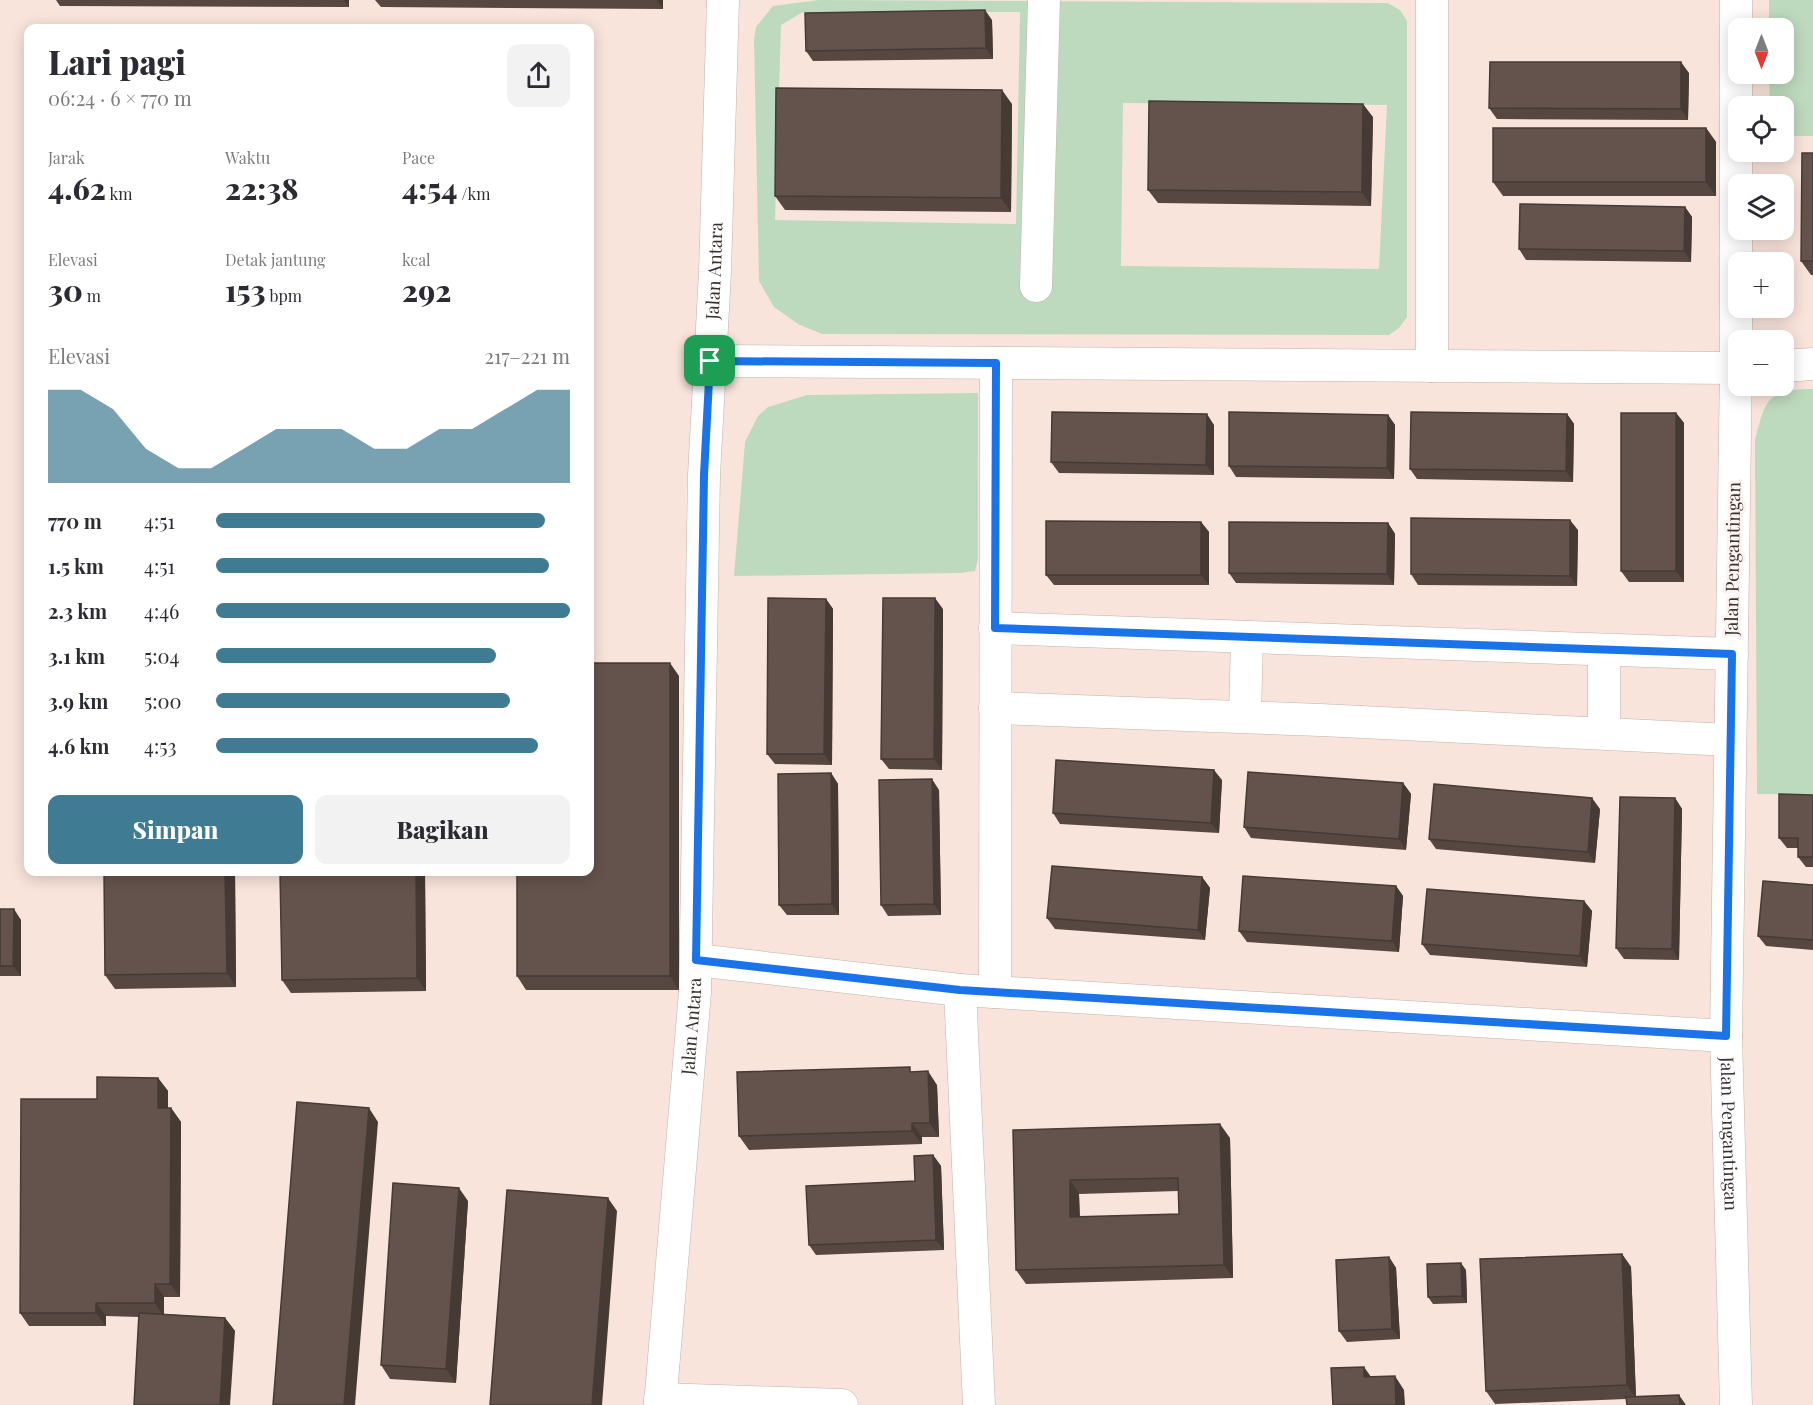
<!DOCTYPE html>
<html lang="id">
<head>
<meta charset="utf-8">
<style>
	:root { --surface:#fff; --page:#f2f2f3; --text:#2b2b33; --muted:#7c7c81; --accent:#3f7b92 }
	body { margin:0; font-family:"Playfair Display",serif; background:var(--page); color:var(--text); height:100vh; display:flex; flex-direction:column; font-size:22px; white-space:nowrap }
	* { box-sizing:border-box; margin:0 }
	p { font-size:20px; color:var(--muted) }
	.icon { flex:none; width:33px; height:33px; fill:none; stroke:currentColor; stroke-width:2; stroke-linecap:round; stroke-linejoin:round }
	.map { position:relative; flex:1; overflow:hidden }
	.panel { position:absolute; left:24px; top:24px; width:570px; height:852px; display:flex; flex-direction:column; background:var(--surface); border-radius:12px; box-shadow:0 3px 15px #0003 }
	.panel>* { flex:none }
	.needle { width:39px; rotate:180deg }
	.tools { position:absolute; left:1728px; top:18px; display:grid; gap:12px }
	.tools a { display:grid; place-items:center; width:66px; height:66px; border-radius:12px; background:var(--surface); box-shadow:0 3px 15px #0003; font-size:30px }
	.pin { position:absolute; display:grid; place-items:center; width:51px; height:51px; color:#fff; margin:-26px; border-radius:12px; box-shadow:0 3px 9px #0006 }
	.round { display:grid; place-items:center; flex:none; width:63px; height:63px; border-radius:12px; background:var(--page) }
	.overview { display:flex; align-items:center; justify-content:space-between; height:102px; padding:0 24px }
	h1 { font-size:33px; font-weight:800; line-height:45px }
	.figures { display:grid; grid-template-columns:repeat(3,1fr); gap:9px; height:102px; padding:6px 24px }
	.figures div { display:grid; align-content:center }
	.figures b { font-size:30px; font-weight:800 }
	.figures small { font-size:16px; font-weight:400 }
	.figures p { font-size:16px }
	.chart { height:168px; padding:12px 24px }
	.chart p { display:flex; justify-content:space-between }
	.chart svg { width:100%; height:108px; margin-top:6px; fill:var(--accent); opacity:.7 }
	.primary-button { display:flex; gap:12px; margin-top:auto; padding:12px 24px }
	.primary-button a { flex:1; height:69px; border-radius:12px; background:var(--accent); color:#fff; font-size:24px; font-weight:800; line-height:69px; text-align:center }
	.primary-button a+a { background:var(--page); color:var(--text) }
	ul { padding:0 24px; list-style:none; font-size:20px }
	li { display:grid; grid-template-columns:96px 72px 1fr; align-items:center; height:45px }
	li i { height:15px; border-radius:8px; background:var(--accent) }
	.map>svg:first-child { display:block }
	.green { fill:#bedabe; fill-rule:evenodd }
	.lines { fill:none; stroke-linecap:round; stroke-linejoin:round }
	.minor-casing { stroke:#c5b1a9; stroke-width:33 }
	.minor { stroke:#fff; stroke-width:32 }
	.wall { fill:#564741; fill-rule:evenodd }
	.shaded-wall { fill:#463a35 }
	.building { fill:#64534c; stroke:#463a35; stroke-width:1.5; fill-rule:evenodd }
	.route-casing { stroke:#fff; stroke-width:12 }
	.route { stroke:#1a73e8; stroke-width:8 }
	.labels { text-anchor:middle; stroke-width:6; stroke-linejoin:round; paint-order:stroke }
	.street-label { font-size:18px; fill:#3a322f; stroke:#fcf4f0 }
</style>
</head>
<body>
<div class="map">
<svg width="1813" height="1405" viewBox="0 0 1813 1405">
	<rect width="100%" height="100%" fill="#f9e4db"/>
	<!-- green -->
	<g class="green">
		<path d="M 819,0 L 1388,3 L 1400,10 L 1407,21 L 1407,317 L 1399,328 L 1389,335 L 822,334 L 798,324 L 774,307 L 759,281 L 754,40 L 756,27 L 773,6 ZM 803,12 L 1020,12 L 1016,224 L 775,220 L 781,25 ZM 1123,103 L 1387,105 L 1379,269 L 1121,266 Z"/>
		<path d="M 1769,0 L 1813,0 L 1813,136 L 1784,136 L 1784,106 L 1770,106 L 1769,74 L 1784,74 L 1784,28 L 1769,28 Z"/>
		<path d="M 1813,389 L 1813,794 L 1757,794 L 1755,440 C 1765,399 1768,389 1813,389 Z"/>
		<path d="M 978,393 L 978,559 L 975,571 L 960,573 L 734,576 L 745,442 L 758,416 L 768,407 L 807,395 Z"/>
	</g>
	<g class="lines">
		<defs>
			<g id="minor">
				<path d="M 1432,0 L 1432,366"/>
				<path id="s1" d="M 1736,0 L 1736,368 L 1726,1036 L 1736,1405"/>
				<path d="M 1036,286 L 1044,0"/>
				<path d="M 710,361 L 1738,368"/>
				<path d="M 1784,366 L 1813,364"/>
				<path d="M 995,628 L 1732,654"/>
				<path d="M 1604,650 L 1604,733"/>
				<path d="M 995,708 L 1321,720 L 1730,740"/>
				<path d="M 1245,717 L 1247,637"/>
				<path d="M 696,960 L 960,990 L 979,1405"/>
				<path d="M 960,990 L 1726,1036"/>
				<path d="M 995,992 L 996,363"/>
				<path d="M 660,1399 L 842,1405"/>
				<path id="s2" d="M 660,1405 L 695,992 L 704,475 L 715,272 L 723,0"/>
			</g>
		</defs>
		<!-- minor casing -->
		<use href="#minor" class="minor-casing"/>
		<!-- minor -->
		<use href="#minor" class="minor"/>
	</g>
	<!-- wall -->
	<g class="wall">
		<path d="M 56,0 L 349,0 L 349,7 L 60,6 Z"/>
		<path d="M 375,0 L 663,0 L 663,9 L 381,7 Z"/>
		<path d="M 992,20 L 993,59 L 813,61 L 806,51 Z"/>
		<path d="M 1689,73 L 1688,120 L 1497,119 L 1489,108 Z"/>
		<path d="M 1012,104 L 1011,212 L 785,210 L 775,196 Z"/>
		<path d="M 1373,117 L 1371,206 L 1158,203 L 1148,190 Z"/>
		<path d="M 1706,128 L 1716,142 L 1716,196 L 1503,196 L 1493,182 Z"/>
		<path d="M 1813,153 L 1813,275 L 1811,275 L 1801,261 Z"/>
		<path d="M 1685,207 L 1692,217 L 1691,262 L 1526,260 L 1519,249 Z"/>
		<path d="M 1676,413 L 1684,423 L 1684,582 L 1629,582 L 1621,571 Z"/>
		<path d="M 1567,414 L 1574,424 L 1573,482 L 1417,479 L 1410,469 Z"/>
		<path d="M 1388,415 L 1395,425 L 1394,479 L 1236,477 L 1229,466 Z"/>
		<path d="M 1214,425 L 1214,475 L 1059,473 L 1051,462 Z"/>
		<path d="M 1201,522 L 1209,532 L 1209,585 L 1054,585 L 1046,575 Z"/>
		<path d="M 1388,523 L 1395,534 L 1394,585 L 1236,583 L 1229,573 Z"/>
		<path d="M 1578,530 L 1577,586 L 1418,585 L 1411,574 Z"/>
		<path d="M 826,599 L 833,609 L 832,765 L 775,764 L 767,754 Z"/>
		<path d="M 943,609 L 942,770 L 889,769 L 881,759 Z"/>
		<path d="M 679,676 L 679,990 L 526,990 L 517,976 Z"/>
		<path d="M 831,773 L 838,784 L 839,915 L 787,915 L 779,905 Z"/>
		<path d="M 1222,780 L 1219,833 L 1060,824 L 1053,813 Z"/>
		<path d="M 1403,783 L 1411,794 L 1406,850 L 1251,838 L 1244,827 Z"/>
		<path d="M 939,790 L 941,915 L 888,916 L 881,905 Z"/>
		<path d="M 1813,795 L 1813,867 L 1806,867 L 1798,857 L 1798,848 L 1787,848 L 1779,838 Z"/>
		<path d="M 1675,798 L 1682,809 L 1679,960 L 1624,959 L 1616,948 Z"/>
		<path d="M 1600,809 L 1595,863 L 1436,849 L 1429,839 Z"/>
		<path d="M 235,872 L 236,987 L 115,989 L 105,975 Z"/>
		<path d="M 280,872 L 425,872 L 426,991 L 291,993 L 282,980 Z"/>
		<path d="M 1202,877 L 1210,888 L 1205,940 L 1055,929 L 1047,918 Z"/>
		<path d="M 1813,885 L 1813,950 L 1766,946 L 1758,936 Z"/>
		<path d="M 1396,886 L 1403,896 L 1399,952 L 1247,942 L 1239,931 Z"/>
		<path d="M 1584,901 L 1592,911 L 1587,967 L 1430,955 L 1422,944 Z"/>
		<path d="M 0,909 L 21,920 L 21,976 L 0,976 Z"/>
		<path d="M 158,1078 L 168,1091 L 168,1108 L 171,1108 L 181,1122 L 180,1297 L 164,1297 L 164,1314 L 225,1318 L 235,1331 L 139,1317 L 106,1316 L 106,1326 L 29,1326 L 20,1313 L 97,1099 Z"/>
		<path d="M 937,1085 L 939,1137 L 922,1137 L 922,1144 L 749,1150 L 739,1136 Z"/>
		<path d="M 1013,1130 L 1230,1138 L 1233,1278 L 1026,1284 L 1016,1270 ZM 1178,1191 L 1179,1214 L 1080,1217 L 1079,1194 Z"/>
		<path d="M 933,1155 L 941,1166 L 944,1250 L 816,1255 L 809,1245 L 915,1181 Z"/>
		<path d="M 468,1201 L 456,1383 L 390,1379 L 381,1365 Z"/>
		<path d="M 1622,1254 L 1631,1267 L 1636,1397 L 1626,1399 L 1495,1404 L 1486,1391 Z"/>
		<path d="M 1389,1257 L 1396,1268 L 1400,1339 L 1347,1342 L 1339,1331 Z"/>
		<path d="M 1466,1270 L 1467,1303 L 1433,1304 L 1428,1297 Z"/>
	</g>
	<!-- shaded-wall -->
	<g class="shaded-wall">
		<path d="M 344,0 L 349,0 L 349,7 Z"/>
		<path d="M 657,0 L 663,0 L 663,9 Z"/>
		<path d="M 985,10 L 992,20 L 993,59 L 986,48 Z"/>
		<path d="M 1681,62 L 1689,73 L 1688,120 L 1681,109 Z"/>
		<path d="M 1002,90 L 1012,104 L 1011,212 L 1001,198 Z"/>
		<path d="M 1363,104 L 1373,117 L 1371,206 L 1362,192 Z"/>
		<path d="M 1706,128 L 1716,142 L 1716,196 L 1706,182 Z"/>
		<path d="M 1685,207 L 1692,217 L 1691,262 L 1684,251 Z"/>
		<path d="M 1676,413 L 1684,423 L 1684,582 L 1676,571 Z"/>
		<path d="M 1207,414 L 1214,425 L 1214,475 L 1206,465 Z"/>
		<path d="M 1567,414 L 1574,424 L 1573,482 L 1566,471 Z"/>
		<path d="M 1388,415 L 1395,425 L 1394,479 L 1387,468 Z"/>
		<path d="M 1570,520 L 1578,530 L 1577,586 L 1570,576 Z"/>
		<path d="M 1201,522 L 1209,532 L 1209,585 L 1201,575 Z"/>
		<path d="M 1388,523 L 1395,534 L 1394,585 L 1387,574 Z"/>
		<path d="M 935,598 L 943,609 L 942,770 L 934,759 Z"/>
		<path d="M 826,599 L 833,609 L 832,765 L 824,754 Z"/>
		<path d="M 670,663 L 679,676 L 679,990 L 670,976 Z"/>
		<path d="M 1214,770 L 1222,780 L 1219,833 L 1211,823 Z"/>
		<path d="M 831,773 L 838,784 L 839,915 L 832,904 Z"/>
		<path d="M 932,779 L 939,790 L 941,915 L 934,904 Z"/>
		<path d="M 1403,783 L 1411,794 L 1406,850 L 1399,839 Z"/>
		<path d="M 1592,798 L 1600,809 L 1595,863 L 1588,852 Z"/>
		<path d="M 1675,798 L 1682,809 L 1679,960 L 1672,949 Z"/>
		<path d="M 225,872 L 235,872 L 236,987 L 227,973 Z"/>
		<path d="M 416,872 L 425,872 L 426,991 L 417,978 Z"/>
		<path d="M 1202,877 L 1210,888 L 1205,940 L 1198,930 Z"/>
		<path d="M 1396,886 L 1403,896 L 1399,952 L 1392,941 Z"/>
		<path d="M 1584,901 L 1592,911 L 1587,967 L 1580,956 Z"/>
		<path d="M 14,909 L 21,920 L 21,976 L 13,966 Z"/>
		<path d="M 928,1071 L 937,1085 L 939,1137 L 930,1123 Z"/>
		<path d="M 158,1078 L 168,1091 L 168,1122 L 158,1108 Z"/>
		<path d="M 171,1108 L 181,1122 L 180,1297 L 170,1284 Z"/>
		<path d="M 369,1108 L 378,1122 L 355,1405 L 344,1405 Z"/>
		<path d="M 912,1123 L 922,1137 L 922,1144 L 912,1131 Z"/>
		<path d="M 1220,1124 L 1230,1138 L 1233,1278 L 1224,1265 Z"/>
		<path d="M 933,1155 L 941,1166 L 944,1250 L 936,1240 Z"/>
		<path d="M 1070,1180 L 1079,1194 L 1080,1231 L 1070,1217 Z"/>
		<path d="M 459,1188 L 468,1201 L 456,1383 L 446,1369 Z"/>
		<path d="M 608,1198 L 617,1211 L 602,1405 L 592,1405 Z"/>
		<path d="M 1622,1254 L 1631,1267 L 1636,1399 L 1627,1385 Z"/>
		<path d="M 1389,1257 L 1396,1268 L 1400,1339 L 1392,1329 Z"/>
		<path d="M 1461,1263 L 1466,1270 L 1467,1303 L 1462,1296 Z"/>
		<path d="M 155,1284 L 164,1297 L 164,1317 L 155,1303 Z"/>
		<path d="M 96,1303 L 106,1316 L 106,1326 L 96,1313 Z"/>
		<path d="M 225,1318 L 235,1331 L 230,1405 L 220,1405 Z"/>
		<path d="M 1364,1367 L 1374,1381 L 1364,1377 Z"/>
		<path d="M 1395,1376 L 1404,1390 L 1405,1405 L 1396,1405 Z"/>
		<path d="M 1679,1395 L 1686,1405 L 1680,1405 Z"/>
	</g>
	<!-- building -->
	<g class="building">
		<path d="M 985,10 L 986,48 L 806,51 L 805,13 Z"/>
		<path d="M 1490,62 L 1681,62 L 1681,109 L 1489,108 Z"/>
		<path d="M 776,88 L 1002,90 L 1001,198 L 775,196 Z"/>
		<path d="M 1149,101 L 1363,104 L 1362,192 L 1148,190 Z"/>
		<rect x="1493" y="128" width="213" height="54"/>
		<path d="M 1802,153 L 1813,153 L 1813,261 L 1801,261 Z"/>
		<path d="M 1520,204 L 1685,207 L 1684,251 L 1519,249 Z"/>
		<path d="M 1052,412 L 1207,414 L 1206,465 L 1051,462 Z"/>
		<path d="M 1229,412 L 1388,415 L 1387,468 L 1229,466 Z"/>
		<path d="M 1411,412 L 1567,414 L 1566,471 L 1410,469 Z"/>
		<rect x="1621" y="413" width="55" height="158"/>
		<path d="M 1411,518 L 1570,520 L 1570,576 L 1411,574 Z"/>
		<path d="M 1046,521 L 1201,522 L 1201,575 L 1046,575 Z"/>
		<path d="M 1229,522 L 1388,523 L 1387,574 L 1229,573 Z"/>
		<path d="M 768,598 L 826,599 L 824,754 L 767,754 Z"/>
		<path d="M 883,598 L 935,598 L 934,759 L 881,759 Z"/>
		<path d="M 590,663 L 670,663 L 670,976 L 517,976 L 517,872 L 590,872 Z"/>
		<path d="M 1056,760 L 1214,770 L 1211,823 L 1053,813 Z"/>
		<path d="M 1248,772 L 1403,783 L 1399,839 L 1244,827 Z"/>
		<path d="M 831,773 L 832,904 L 779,905 L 778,774 Z"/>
		<path d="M 932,779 L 934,904 L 881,905 L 879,780 Z"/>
		<path d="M 1434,784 L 1592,798 L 1588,852 L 1429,839 Z"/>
		<path d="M 1779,794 L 1813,795 L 1813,857 L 1798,857 L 1798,838 L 1779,838 Z"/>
		<path d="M 1620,797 L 1675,798 L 1672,949 L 1616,948 Z"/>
		<path d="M 1052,866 L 1202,877 L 1198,930 L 1047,918 Z"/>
		<path d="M 104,872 L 225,872 L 227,973 L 105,975 Z"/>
		<path d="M 280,872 L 416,872 L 417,978 L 282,980 Z"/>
		<path d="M 1243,876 L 1396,886 L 1392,941 L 1239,931 Z"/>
		<path d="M 1763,881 L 1813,885 L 1813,940 L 1758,936 Z"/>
		<path d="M 1427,889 L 1584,901 L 1580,956 L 1422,944 Z"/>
		<path d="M 0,909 L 14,909 L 13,966 L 0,966 Z"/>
		<path d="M 910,1067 L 910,1072 L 928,1071 L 930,1123 L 912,1123 L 912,1131 L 739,1136 L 737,1072 Z"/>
		<path d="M 97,1077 L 158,1078 L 158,1108 L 171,1108 L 170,1284 L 155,1284 L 155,1303 L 96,1303 L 96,1313 L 20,1313 L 21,1099 L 97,1099 Z"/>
		<path d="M 297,1102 L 369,1108 L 344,1405 L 273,1405 Z"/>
		<path d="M 1220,1124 L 1224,1265 L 1016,1270 L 1013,1130 ZM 1178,1178 L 1179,1214 L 1070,1217 L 1070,1180 Z"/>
		<path d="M 933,1155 L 936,1240 L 809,1245 L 806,1186 L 915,1181 L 914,1156 Z"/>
		<path d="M 393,1183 L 459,1188 L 446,1369 L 381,1365 Z"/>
		<path d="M 507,1190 L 608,1198 L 592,1405 L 490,1405 Z"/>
		<path d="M 1622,1254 L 1627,1385 L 1486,1391 L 1480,1259 Z"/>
		<path d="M 1389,1257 L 1392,1329 L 1339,1331 L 1336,1260 Z"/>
		<path d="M 1461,1263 L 1462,1296 L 1428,1297 L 1427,1264 Z"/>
		<path d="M 139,1313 L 225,1318 L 220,1405 L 134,1405 Z"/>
		<path d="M 1364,1367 L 1364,1377 L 1395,1376 L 1396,1405 L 1333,1405 L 1331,1368 Z"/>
		<path d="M 1679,1395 L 1680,1405 L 1627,1405 L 1626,1397 Z"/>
	</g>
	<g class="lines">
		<defs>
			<path id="route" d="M 710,361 L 996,363 L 995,628 L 1732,654 L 1726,1036 L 960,990 L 696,960 L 704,475 Z"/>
		</defs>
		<!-- route casing -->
		<use href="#route" class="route-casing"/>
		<!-- route -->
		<use href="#route" class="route"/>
	</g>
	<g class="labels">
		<!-- street labels -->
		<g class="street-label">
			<text dy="6" stroke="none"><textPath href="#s2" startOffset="1136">Jalan Antara</textPath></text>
			<text transform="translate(1733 559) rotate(-89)" y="6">Jalan Pengantingan</text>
			<text dy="6" stroke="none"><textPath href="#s2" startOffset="380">Jalan Antara</textPath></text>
			<text dy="6" stroke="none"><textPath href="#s1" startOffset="1134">Jalan Pengantingan</textPath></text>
		</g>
	</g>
</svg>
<div class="tools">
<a><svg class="needle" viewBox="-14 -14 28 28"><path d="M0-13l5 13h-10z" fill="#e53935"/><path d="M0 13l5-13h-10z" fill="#7c7c81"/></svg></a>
<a><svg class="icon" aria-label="locate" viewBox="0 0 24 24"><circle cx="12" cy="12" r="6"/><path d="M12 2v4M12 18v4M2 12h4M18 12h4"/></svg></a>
<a><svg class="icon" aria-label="layers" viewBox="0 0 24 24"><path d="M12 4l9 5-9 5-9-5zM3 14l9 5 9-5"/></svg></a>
<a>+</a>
<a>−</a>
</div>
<div class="pin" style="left:710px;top:361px;background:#1e9e55"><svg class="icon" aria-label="arrive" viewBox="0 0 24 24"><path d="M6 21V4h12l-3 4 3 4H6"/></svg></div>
<section class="panel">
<div class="overview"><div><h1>Lari pagi</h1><p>06:24 · 6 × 770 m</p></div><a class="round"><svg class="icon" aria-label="share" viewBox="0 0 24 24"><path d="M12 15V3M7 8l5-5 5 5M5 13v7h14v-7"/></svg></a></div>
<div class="figures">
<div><p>Jarak</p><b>4.62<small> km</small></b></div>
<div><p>Waktu</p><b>22:38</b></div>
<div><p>Pace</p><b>4:54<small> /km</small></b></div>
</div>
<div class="figures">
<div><p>Elevasi</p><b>30<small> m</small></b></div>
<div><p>Detak jantung</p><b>153<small> bpm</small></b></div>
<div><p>kcal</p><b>292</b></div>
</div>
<div class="chart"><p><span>Elevasi</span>217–221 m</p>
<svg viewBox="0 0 160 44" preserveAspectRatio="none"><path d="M0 44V6L10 6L20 14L30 30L40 38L50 38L60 30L70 22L80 22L90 22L100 30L110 30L120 22L130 22L140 14L150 6L160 6V44z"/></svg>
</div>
<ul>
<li><b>770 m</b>4:51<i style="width:93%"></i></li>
<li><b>1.5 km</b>4:51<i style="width:94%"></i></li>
<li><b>2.3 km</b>4:46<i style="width:100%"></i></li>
<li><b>3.1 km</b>5:04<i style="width:79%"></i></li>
<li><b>3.9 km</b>5:00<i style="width:83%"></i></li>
<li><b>4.6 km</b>4:53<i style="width:91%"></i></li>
</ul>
<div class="primary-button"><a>Simpan</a><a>Bagikan</a></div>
</section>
</div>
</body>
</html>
